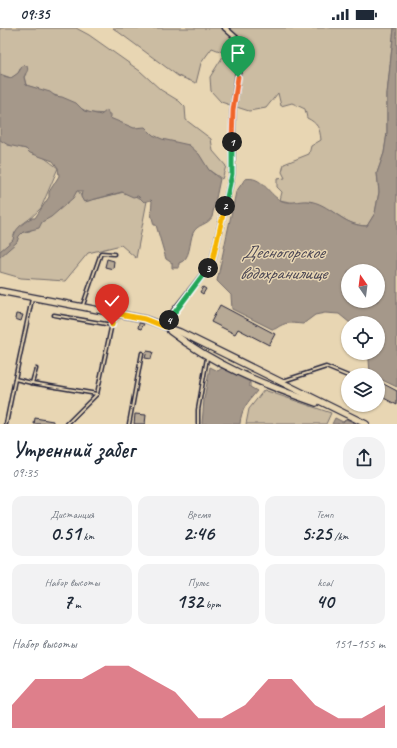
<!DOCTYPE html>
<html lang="ru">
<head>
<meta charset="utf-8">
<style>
	:root { --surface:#fff; --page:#f2f2f3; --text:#1f2937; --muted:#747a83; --accent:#d1495b }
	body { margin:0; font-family:Caveat,sans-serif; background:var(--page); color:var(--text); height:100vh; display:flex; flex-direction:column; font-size:15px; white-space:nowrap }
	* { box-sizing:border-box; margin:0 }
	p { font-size:13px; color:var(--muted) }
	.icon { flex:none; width:22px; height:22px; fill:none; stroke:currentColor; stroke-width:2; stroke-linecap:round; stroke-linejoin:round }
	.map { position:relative; height:396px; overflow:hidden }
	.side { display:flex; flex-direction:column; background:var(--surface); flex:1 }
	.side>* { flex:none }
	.needle { width:26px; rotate:346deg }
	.fabs { position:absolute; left:341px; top:236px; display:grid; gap:8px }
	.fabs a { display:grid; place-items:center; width:44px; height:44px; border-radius:50%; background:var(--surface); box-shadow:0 1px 3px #0004; font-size:20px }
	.pin { position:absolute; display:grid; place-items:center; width:34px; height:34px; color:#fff; margin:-41px -17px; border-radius:50% 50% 50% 0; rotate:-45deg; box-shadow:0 0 4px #0007 }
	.pin .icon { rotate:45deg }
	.km { position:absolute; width:20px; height:20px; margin:-10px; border-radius:50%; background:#222; color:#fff; font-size:11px; line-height:20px; text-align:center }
	.round { display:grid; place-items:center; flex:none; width:42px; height:42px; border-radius:16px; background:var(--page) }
	.overview { display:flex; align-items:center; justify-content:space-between; height:68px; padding:0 12px }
	h1 { font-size:22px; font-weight:700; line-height:30px }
	.metrics { display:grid; grid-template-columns:repeat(3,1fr); gap:6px; height:68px; padding:4px 12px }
	.metrics div { display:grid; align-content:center; border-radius:10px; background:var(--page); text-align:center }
	.metrics b { font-size:20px; font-weight:700 }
	.metrics small { font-size:11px; font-weight:400 }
	.metrics p { font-size:11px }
	.chart { height:112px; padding:8px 12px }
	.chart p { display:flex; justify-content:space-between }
	.chart svg { width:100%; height:72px; margin-top:4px; fill:var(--accent); opacity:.7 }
	.status { display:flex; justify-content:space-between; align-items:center; height:28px; padding:0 20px; background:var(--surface); direction:ltr }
	.status svg { height:11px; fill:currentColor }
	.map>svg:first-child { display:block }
	.green { fill:#cbbca2; stroke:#766f6e }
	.water { fill:#a5988a; stroke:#71696a; fill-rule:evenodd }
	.building { fill:#b7a995; stroke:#22223b }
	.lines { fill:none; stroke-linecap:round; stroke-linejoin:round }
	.lane-casing { stroke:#22223b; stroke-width:5 }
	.street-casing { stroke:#22223b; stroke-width:7 }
	.secondary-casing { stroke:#22223b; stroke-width:8 }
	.lane { stroke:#e8d6b3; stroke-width:2 }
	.street { stroke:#e8d6b3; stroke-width:4 }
	.secondary { stroke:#e8d6b3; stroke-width:5.5 }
	.split-1-casing { stroke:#fff; stroke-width:8 }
	.split-2-casing { stroke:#fff; stroke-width:8 }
	.split-3-casing { stroke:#fff; stroke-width:8 }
	.split-4-casing { stroke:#fff; stroke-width:8 }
	.split-5-casing { stroke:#fff; stroke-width:8 }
	.split-1 { stroke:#f0652b; stroke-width:5 }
	.split-2 { stroke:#22a559; stroke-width:5 }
	.split-3 { stroke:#f5b400; stroke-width:5 }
	.split-4 { stroke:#22a559; stroke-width:5 }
	.split-5 { stroke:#f5b400; stroke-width:5 }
	.labels { text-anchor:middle; stroke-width:3; stroke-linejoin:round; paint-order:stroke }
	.water-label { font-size:18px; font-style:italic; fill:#494553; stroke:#e8d6b3 }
</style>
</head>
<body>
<div class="status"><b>09:35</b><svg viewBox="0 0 49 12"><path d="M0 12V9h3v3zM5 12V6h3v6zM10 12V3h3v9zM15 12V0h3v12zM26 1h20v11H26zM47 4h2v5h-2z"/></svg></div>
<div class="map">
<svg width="397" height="396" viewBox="0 0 397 396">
	<rect width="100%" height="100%" fill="#e8d6b3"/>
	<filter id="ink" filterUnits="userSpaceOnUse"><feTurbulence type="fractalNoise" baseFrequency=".025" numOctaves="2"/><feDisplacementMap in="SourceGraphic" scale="8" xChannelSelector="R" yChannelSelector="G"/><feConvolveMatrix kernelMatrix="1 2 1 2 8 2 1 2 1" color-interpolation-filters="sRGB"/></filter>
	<g filter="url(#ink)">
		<!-- green -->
		<g class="green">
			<path d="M 0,0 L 76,0 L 89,7 L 140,43 L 161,62 L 179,73 L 185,79 L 186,92 L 211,111 L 213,123 L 226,138 L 222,151 L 206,140 L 201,130 L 130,103 L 110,90 L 110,86 L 90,85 L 57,68 L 26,57 L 24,49 L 26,46 L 20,41 L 18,46 L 11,50 L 0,46 Z"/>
			<path d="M 113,0 L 394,0 L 387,66 L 387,105 L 384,125 L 377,145 L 379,164 L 375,185 L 367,198 C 346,198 339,184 321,179 C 308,175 294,176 280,172 L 282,164 L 277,159 L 277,151 L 285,150 L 282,144 L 284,136 L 309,126 L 311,118 L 321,112 C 320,100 317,95 307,90 L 305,81 L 292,75 L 281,78 L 278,65 L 266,80 L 249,83 L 221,74 L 211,63 L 210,49 L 225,25 L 212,20 L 201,35 L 196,55 L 178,48 Z"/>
			<path d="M 0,110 L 42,128 L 58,140 L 41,180 L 14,206 L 30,203 L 78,162 L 84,174 L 124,164 L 147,173 L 136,230 L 121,217 L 88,225 L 65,253 L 21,250 L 0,244 Z"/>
			<path d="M 264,362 L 331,385 L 326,396 L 246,396 L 249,381 Z"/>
		</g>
		<!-- water -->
		<g class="water">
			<path d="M 394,0 L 397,0 L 397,359 L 378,350 L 378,347 L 370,345 L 369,332 L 364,325 L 378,325 L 378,295 L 350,295 L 339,286 L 325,285 L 315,287 L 303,296 C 289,295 287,293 275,301 L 272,301 L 232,281 L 231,267 L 217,253 L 236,164 L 245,151 C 262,147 268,166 280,172 C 289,177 299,172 308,173 C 330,175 342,198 367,198 L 375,185 L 379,164 L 377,145 L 384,125 L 387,105 L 387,66 ZM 348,243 L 378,243 L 378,273 L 348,273 Z"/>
			<path d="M 23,37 L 27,38 C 29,43 26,44 24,49 L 26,57 L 50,64 L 55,68 L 62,69 L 76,75 L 84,83 L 101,87 L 107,82 L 110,90 L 134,100 L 145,99 L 153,107 L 162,111 L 189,117 L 199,126 L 209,142 L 220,151 L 212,189 C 208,197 197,196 193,205 C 189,214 191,232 179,235 L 179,240 L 172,240 L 172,235 L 166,231 L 156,197 L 154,197 L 151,186 L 152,173 L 151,172 L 144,174 L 138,168 L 133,169 L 122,164 L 84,174 L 81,169 L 82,163 L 77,163 L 73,170 L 51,189 L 42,194 L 39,200 L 23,204 L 19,208 L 17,214 L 0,229 L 0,223 L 13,212 C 14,201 22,196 31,190 L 35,190 L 49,169 L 49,164 L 59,148 L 58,140 L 53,133 L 30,125 L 26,121 L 8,117 L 0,112 L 0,47 L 11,50 L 18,45 Z"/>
			<path d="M 210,339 L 218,343 L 222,340 L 250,354 L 250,359 L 257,363 C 248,374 241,381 240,396 L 202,396 L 204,371 Z"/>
			<path d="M 335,390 L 343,394 L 346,391 L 357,396 L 332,396 Z"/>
		</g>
		<!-- building -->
		<g class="building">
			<path d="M 107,231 L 114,233 L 113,241 L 105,239 Z"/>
			<path d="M 203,259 L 206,261 L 203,266 L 200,264 Z"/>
			<path d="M 220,277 L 275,306 L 269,317 L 238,301 L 235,306 L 211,294 Z"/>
			<path d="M 16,286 L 23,287 L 21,293 L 15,291 Z"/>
			<path d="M 139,295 L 144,296 L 141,301 L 138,300 Z"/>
			<path d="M 147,323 L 153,324 L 151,331 L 145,330 Z"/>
			<path d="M 378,353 L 397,363 L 397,377 L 378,367 Z"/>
			<path d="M 135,386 L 146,387 L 145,396 L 134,396 Z"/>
			<path d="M 35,390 L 53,393 L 53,396 L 34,396 Z"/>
		</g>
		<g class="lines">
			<defs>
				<g id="lane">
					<path d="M 32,271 L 15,351 L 32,355"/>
					<path d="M 83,277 L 101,225 L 114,226"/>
					<path d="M 54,287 L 112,297"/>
					<path d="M 36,341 L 32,355 L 97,366"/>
					<path d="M 283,353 L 326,339 L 348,348"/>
					<path d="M 6,396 L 15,351"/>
					<path d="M 67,396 L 97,366 L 114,286"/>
					<path d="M 129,396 L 142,325"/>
					<path d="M 198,396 L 198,382 L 207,330"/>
				</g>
				<path id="street" d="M 165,299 L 170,288 L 212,235 L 232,147 L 233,83 L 242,15 L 225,0"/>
				<g id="secondary">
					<path d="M 0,263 L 145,291 L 180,304 L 366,396"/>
					<path d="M 170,303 C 214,337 264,357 316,375"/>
				</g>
			</defs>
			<!-- lane casing -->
			<use href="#lane" class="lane-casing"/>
			<!-- street casing -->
			<use href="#street" class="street-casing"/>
			<!-- secondary casing -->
			<use href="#secondary" class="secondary-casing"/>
			<!-- lane -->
			<use href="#lane" class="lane"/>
			<!-- street -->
			<use href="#street" class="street"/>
			<!-- secondary -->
			<use href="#secondary" class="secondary"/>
		</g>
	</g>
	<g class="lines" filter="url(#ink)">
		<defs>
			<path id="split-1" d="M 232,114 L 233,82 L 238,49"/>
			<path id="split-2" d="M 225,178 L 232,146 L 232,114"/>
			<path id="split-3" d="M 208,240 L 212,235 L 225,178"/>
			<path id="split-4" d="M 169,292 L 208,240"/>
			<path id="split-5" d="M 112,297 L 114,285 L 145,291 L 165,299 L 169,292"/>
		</defs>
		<!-- split-1 casing -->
		<use href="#split-1" class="split-1-casing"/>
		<!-- split-2 casing -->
		<use href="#split-2" class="split-2-casing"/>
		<!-- split-3 casing -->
		<use href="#split-3" class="split-3-casing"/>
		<!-- split-4 casing -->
		<use href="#split-4" class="split-4-casing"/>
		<!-- split-5 casing -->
		<use href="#split-5" class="split-5-casing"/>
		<!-- split-1 -->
		<use href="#split-1" class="split-1"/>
		<!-- split-2 -->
		<use href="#split-2" class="split-2"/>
		<!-- split-3 -->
		<use href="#split-3" class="split-3"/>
		<!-- split-4 -->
		<use href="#split-4" class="split-4"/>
		<!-- split-5 -->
		<use href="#split-5" class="split-5"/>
	</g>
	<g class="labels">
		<!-- water labels -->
		<g class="water-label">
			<text x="283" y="230">Десногорское<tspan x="283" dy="21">водохранилище</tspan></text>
		</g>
	</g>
</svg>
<div class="fabs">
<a><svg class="needle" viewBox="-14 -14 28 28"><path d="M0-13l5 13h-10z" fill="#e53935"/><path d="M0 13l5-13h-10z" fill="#747a83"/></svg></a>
<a><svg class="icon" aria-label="locate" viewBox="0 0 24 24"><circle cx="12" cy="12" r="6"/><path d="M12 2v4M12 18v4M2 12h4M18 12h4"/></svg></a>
<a><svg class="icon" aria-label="layers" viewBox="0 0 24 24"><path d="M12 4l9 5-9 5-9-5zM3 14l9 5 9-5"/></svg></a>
</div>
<div class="pin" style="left:238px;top:49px;background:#1e9e55"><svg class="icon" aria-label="arrive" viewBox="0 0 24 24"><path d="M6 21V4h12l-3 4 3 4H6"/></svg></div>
<div class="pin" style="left:112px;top:297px;background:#d93025"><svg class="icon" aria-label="check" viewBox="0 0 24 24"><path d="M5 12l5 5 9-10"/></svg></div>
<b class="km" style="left:232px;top:114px">1</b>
<b class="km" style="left:225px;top:178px">2</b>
<b class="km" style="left:208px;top:240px">3</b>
<b class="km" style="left:169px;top:292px">4</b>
</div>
<section class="side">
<div class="overview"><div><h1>Утренний забег</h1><p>09:35</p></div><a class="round"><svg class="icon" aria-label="share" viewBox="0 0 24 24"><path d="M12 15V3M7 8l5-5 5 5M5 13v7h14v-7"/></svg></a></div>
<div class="metrics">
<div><p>Дистанция</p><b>0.51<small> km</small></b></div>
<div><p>Время</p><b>2:46</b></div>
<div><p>Темп</p><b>5:25<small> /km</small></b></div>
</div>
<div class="metrics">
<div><p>Набор высоты</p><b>7<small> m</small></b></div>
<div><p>Пульс</p><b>132<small> bpm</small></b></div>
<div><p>kcal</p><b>40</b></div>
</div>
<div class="chart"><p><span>Набор высоты</span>151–155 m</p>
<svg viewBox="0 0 160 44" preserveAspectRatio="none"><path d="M0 44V30L10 14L20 14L30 14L40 6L50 6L60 14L70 22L80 38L90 38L100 30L110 14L120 14L130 30L140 38L150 38L160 30V44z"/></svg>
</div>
</section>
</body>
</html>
